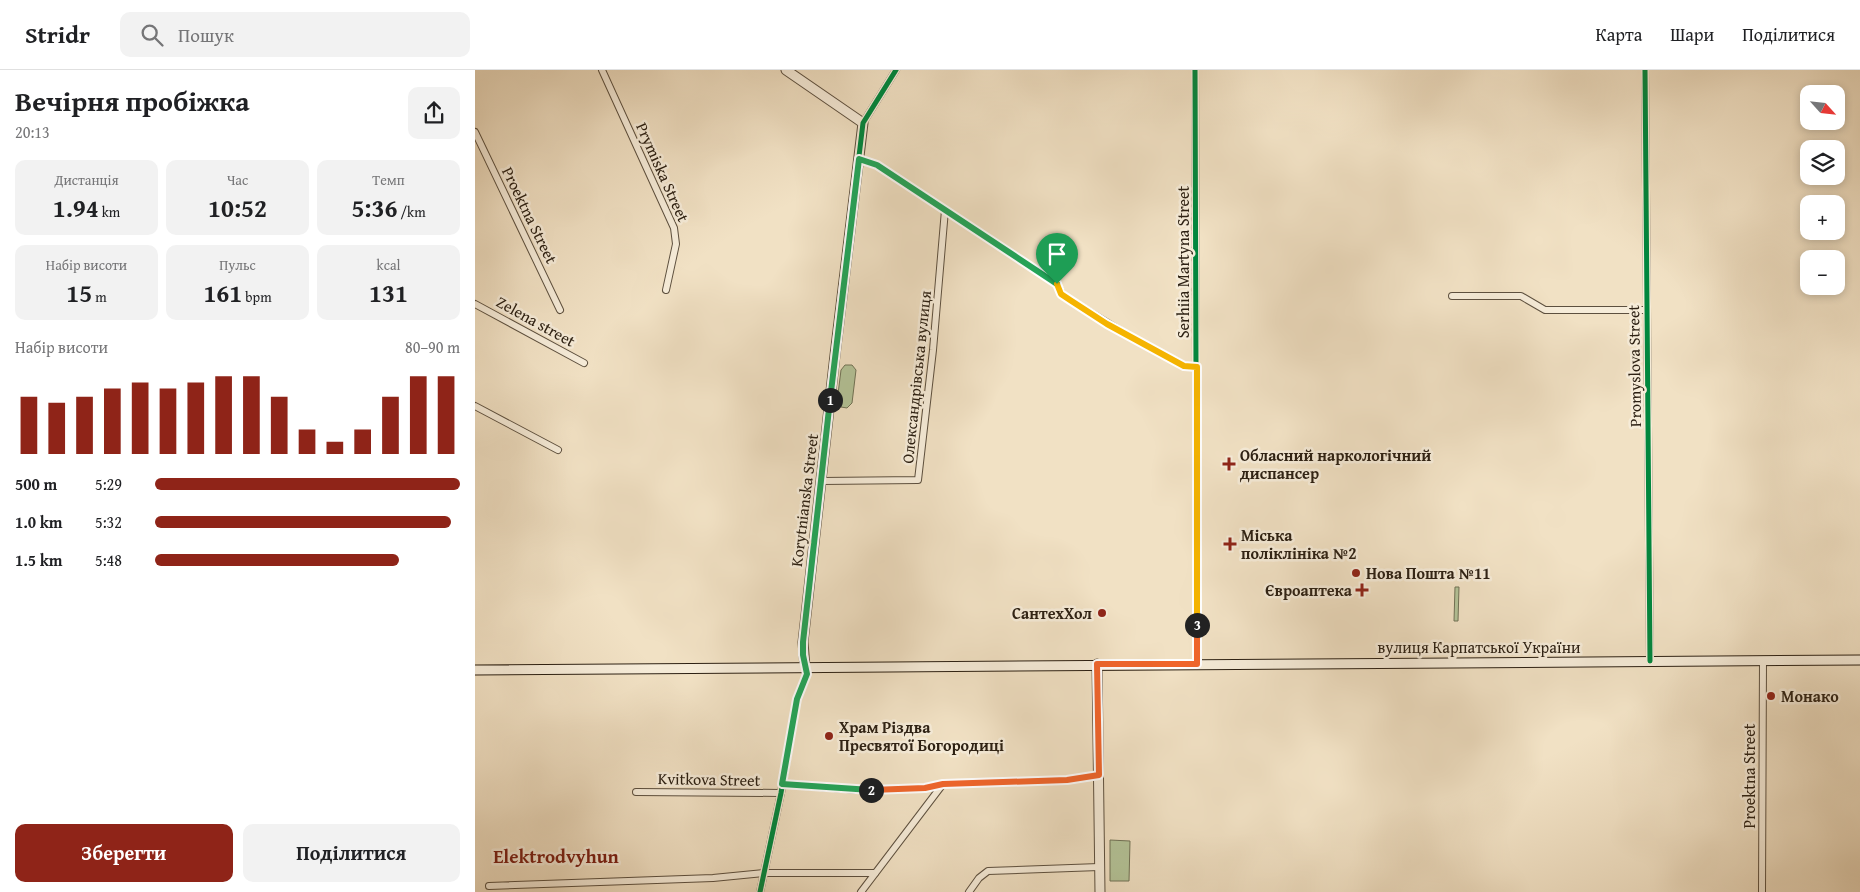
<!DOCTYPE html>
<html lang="uk">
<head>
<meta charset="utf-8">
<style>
	:root { --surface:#fff; --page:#f2f2f2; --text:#202124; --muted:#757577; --line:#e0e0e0; --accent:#8f2418 }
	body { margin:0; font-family:"Gentium Book Plus",serif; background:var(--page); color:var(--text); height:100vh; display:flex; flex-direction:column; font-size:19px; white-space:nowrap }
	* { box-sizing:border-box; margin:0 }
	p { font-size:16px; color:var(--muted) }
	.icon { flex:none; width:28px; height:28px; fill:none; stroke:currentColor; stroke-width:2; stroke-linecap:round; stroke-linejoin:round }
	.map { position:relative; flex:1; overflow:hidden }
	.panel { display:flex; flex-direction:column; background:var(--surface); width:475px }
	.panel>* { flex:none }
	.needle { width:32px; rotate:117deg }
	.buttons { position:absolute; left:1325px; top:15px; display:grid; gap:10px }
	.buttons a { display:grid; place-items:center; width:45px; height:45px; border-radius:10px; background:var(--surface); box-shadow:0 2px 8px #0003; font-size:25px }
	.pin { position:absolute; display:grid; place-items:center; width:42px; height:42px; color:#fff; margin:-51px -21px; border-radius:50% 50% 50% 0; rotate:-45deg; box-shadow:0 0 5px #0007 }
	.pin .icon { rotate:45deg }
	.km { position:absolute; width:25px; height:25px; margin:-12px; border-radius:50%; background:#222; color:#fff; font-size:14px; line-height:25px; text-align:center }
	.round { display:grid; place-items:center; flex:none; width:52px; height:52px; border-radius:10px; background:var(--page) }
	.overview { display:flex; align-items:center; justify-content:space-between; height:85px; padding:0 15px }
	h1 { font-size:28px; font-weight:700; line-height:38px }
	.figures { display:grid; grid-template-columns:repeat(3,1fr); gap:8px; height:85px; padding:5px 15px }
	.figures div { display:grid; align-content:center; border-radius:10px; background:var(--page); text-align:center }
	.figures b { font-size:25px; font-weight:700 }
	.figures small { font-size:14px; font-weight:400 }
	.figures p { font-size:14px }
	.chart { height:140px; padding:10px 15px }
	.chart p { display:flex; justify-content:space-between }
	.chart svg { width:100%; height:90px; margin-top:5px; stroke:var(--accent); stroke-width:6 }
	.action { display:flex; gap:10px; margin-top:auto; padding:10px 15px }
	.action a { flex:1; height:58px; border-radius:10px; background:var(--accent); color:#fff; font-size:20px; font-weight:700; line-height:58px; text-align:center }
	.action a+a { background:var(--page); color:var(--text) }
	ul { padding:0 15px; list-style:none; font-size:16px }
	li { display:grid; grid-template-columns:80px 60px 1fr; align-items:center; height:38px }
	li i { height:12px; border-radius:6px; background:var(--accent) }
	header { display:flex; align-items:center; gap:30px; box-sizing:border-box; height:70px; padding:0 25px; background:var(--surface); border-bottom:1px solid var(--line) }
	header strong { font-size:24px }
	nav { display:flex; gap:28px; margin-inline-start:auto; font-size:18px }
	.search { width:350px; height:45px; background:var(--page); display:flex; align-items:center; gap:12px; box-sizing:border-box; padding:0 18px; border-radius:10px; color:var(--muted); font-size:19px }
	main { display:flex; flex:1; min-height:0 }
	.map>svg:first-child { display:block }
	.green { fill:#b4c499; stroke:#707256 }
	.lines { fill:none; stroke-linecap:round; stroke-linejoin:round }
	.minor-casing { stroke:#5d503f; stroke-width:8 }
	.tertiary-casing { stroke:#5d503f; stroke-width:11 }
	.secondary-casing { stroke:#2c2013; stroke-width:11 }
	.minor { stroke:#f6ecd9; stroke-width:6 }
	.tertiary { stroke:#f6ecd9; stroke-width:9 }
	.secondary { stroke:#f6ecd9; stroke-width:9 }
	.cycleway-casing { stroke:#f6ecd9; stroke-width:8 }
	.cycleway { stroke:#00873e; stroke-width:5 }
	.split-1-casing { stroke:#fff; stroke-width:10 }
	.split-2-casing { stroke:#fff; stroke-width:10 }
	.split-3-casing { stroke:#fff; stroke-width:10 }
	.split-4-casing { stroke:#fff; stroke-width:10 }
	.split-1 { stroke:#22a559; stroke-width:6 }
	.split-2 { stroke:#22a559; stroke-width:6 }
	.split-3 { stroke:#f0652b; stroke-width:6 }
	.split-4 { stroke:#f5b400; stroke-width:6 }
	.poi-dot { fill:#8f2418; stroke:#f6ecd9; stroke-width:2 }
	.labels { text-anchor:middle; stroke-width:5; stroke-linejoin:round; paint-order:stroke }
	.street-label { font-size:16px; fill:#2c2013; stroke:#f6ecd9 }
	.poi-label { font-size:16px; font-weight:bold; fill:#2c2013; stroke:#f6ecd9; text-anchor:start }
	.quarter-label { font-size:19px; font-weight:bold; fill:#7a1f14; stroke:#f6ecd9 }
</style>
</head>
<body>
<header>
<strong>Stridr</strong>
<div class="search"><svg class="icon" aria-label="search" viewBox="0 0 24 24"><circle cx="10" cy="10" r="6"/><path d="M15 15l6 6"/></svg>Пошук</div>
<nav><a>Карта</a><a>Шари</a><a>Поділитися</a></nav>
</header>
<main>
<section class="panel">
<div class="overview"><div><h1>Вечірня пробіжка</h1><p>20:13</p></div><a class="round"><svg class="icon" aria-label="share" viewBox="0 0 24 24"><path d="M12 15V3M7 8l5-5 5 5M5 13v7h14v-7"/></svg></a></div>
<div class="figures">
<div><p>Дистанція</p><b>1.94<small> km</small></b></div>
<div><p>Час</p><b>10:52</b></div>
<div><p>Темп</p><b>5:36<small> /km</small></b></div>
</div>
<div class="figures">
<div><p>Набір висоти</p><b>15<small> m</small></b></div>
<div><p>Пульс</p><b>161<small> bpm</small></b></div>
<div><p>kcal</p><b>131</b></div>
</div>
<div class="chart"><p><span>Набір висоти</span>80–90 m</p>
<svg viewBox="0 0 160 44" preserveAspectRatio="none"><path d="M5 44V16M15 44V19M25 44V16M35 44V12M45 44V9M55 44V12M65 44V9M75 44V6M85 44V6M95 44V16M105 44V32M115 44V38M125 44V32M135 44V16M145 44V6M155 44V6"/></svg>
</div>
<ul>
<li><b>500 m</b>5:29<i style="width:100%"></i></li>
<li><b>1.0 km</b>5:32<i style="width:97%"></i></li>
<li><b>1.5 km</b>5:48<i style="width:80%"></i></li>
</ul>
<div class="action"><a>Зберегти</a><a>Поділитися</a></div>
</section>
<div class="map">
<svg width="1385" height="822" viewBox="0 0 1385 822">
	<rect width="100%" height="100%" fill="#f1e1c4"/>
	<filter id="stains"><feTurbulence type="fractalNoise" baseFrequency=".004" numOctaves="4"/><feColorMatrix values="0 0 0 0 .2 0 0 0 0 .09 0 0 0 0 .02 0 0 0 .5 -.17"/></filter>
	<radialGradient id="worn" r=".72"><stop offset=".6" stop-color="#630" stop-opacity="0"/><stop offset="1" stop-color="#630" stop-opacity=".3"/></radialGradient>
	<!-- green -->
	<g class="green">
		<path d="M 370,295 L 377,295 L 381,300 L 377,333 L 372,338 L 366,337 L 362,332 L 366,300 Z"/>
		<path d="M 980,517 L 984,517 L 983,551 L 979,551 Z"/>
		<path d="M 635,770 L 655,771 L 654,811 L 635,811 Z"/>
	</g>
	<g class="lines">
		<defs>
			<g id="minor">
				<path d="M 127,0 L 199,158 L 201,174 L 191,220"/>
				<path d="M 720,0 L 722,593"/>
				<path d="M 1170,0 L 1175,591"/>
				<path d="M 388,53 L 421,0"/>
				<path d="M 0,62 L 85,240"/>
				<path d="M 384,89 L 402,95 L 582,214 L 587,224 L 595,230 L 649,263 L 712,297 L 722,297"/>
				<path d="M 977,226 L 1046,226 L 1070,240 L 1171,240"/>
				<path d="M 0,234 L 109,293"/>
				<path d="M 0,336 L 83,380"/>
				<path d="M 347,411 L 443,410 L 458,280 L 470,140"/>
				<path d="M 307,714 L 384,720 L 450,718 L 468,714"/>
				<path d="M 161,722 L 306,723"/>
				<path d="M 14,816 L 238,808 L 289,803 L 400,803"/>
				<path d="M 285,822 L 306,723 L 322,629 L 332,604 L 330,597"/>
				<path d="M 386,822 L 468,714 L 592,710 L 624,705"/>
				<path d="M 494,822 L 504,808 L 513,801 L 624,797"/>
				<path d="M 1287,822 L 1288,590"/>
			</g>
			<g id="tertiary">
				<path d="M 311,0 L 388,53 L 360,285 L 328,572 L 330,597"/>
				<path d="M 622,594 L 625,822"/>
			</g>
			<path id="secondary" d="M 0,600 L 1385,590"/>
		</defs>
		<!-- minor casing -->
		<use href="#minor" class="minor-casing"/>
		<!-- tertiary casing -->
		<use href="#tertiary" class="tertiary-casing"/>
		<!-- secondary casing -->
		<use href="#secondary" class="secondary-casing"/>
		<!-- minor -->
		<use href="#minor" class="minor"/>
		<!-- tertiary -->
		<use href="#tertiary" class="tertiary"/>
		<!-- secondary -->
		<use href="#secondary" class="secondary"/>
		<defs>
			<g id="cycleway">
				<path d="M 720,0 L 722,593"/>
				<path d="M 1170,0 L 1175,591"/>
				<path d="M 285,822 L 306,723 L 322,629 L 332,604 L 328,585 L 328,572 L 360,285 L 388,53 L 421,0"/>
			</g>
		</defs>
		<!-- cycleway casing -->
		<use href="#cycleway" class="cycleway-casing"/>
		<!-- cycleway -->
		<use href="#cycleway" class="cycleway"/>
	</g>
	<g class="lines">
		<defs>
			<path id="split-1" d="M 355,330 L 384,89 L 402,95 L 582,214"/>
			<path id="split-2" d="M 355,330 L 328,572 L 328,585 L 332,604 L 322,629 L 307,714 L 396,720"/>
			<path id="split-3" d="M 396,720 L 450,718 L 468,714 L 592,710 L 624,705 L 622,594 L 722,594 L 722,555"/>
			<path id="split-4" d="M 582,214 L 586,224 L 595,230 L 632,254 L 709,296 L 722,297 L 722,555"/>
		</defs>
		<!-- split-1 casing -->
		<use href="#split-1" class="split-1-casing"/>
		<!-- split-2 casing -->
		<use href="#split-2" class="split-2-casing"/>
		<!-- split-3 casing -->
		<use href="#split-3" class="split-3-casing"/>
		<!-- split-4 casing -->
		<use href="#split-4" class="split-4-casing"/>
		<!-- split-1 -->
		<use href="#split-1" class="split-1"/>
		<!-- split-2 -->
		<use href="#split-2" class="split-2"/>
		<!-- split-3 -->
		<use href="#split-3" class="split-3"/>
		<!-- split-4 -->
		<use href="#split-4" class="split-4"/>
	</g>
	<!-- markers -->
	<g class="poi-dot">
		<path d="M751.5 386.5h5v5h5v5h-5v5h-5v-5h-5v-5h5z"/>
		<path d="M752.5 466.5h5v5h5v5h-5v5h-5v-5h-5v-5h5z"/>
		<circle cx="881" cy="503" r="5"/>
		<path d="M884.5 512.5h5v5h5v5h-5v5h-5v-5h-5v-5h5z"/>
		<circle cx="627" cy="543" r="5"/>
		<circle cx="1296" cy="626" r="5"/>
		<circle cx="354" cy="666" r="5"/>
	</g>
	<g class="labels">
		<!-- street labels -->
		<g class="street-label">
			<text transform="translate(188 102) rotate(66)" y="6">Prymiska Street</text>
			<text transform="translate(55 145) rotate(64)" y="6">Proektna Street</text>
			<text transform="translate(708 192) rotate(-90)" y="6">Serhiia Martyna Street</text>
			<text transform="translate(61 251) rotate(29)" y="6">Zelena street</text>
			<text transform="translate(1159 296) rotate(-91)" y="6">Promyslova Street</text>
			<text transform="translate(441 307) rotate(-84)" y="6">Олександрівська вулиця</text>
			<text transform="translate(329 430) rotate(-83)" y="6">Korytnianska Street</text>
			<text x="1004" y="583">вулиця Карпатської України</text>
			<text transform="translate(1274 706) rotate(-90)" y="6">Proektna Street</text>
			<text transform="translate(234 709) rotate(1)" y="6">Kvitkova Street</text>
		</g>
		<!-- poi labels -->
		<g class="poi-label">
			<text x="765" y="391">Обласний наркологічний<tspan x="765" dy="18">диспансер</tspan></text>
			<text x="766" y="471">Міська<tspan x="766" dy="18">поліклініка №2</tspan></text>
			<text x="891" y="509">Нова Пошта №11</text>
			<text x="877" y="526" text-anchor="end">Євроаптека</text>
			<text x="617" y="549" text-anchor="end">СантехХол</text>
			<text x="1306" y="632">Монако</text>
			<text x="364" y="663">Храм Різдва<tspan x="364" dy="18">Пресвятої Богородиці</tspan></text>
		</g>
		<!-- quarter labels -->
		<g class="quarter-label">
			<text x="81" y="793">Elektrodvyhun</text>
		</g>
	</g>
	<rect width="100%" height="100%" filter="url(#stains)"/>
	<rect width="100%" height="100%" fill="url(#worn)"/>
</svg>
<div class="buttons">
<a><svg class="needle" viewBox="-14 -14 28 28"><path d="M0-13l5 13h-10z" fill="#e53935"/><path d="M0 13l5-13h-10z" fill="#757577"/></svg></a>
<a><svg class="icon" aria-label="layers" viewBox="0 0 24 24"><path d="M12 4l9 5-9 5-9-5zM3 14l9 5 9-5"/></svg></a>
<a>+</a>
<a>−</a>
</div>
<div class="pin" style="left:582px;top:214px;background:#1e9e55"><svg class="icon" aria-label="arrive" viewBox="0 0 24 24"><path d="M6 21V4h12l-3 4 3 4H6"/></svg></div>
<b class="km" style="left:355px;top:330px">1</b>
<b class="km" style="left:396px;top:720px">2</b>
<b class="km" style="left:722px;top:555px">3</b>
</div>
</main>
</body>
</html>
